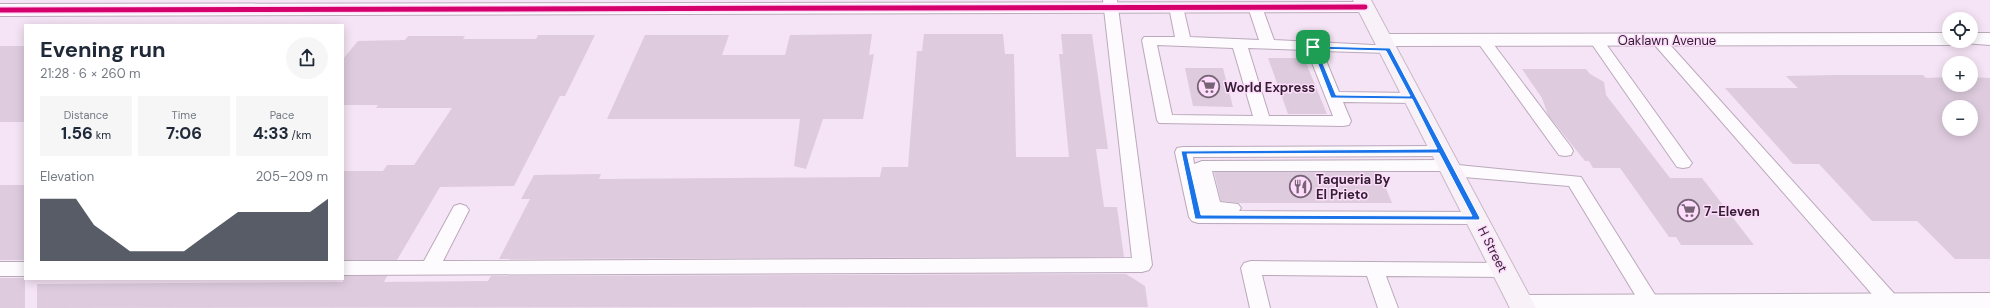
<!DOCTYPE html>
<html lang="en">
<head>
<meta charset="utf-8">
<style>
	:root { --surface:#fff; --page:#f6f6f7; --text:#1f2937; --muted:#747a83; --accent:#111827 }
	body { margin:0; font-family:"DM Sans",sans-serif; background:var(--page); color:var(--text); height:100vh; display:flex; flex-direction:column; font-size:15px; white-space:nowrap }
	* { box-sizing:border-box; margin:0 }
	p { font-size:13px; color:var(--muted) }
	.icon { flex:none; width:22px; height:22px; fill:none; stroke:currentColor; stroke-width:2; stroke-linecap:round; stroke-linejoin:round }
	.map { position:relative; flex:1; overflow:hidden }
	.panel { position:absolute; left:24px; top:24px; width:320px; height:256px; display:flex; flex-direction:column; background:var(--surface); border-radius:0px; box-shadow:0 2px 10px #0003 }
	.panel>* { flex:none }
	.controls { position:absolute; left:1942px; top:12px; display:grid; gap:8px }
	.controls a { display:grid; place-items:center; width:36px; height:36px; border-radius:50%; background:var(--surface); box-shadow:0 2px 10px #0003; font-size:20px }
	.pin { position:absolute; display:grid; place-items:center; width:34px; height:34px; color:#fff; margin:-17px; border-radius:8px; box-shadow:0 2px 6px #0006 }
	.round { display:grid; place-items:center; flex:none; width:42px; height:42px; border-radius:21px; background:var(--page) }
	.headline { display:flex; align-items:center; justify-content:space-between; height:68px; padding:0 16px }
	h1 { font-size:22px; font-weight:700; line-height:30px }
	.figures { display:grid; grid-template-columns:repeat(3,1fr); gap:6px; height:68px; padding:4px 16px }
	.figures div { display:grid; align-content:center; border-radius:0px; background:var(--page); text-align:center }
	.figures b { font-size:17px; font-weight:700 }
	.figures small { font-size:11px; font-weight:400 }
	.figures p { font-size:11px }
	.chart { height:112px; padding:8px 16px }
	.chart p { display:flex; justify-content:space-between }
	.chart svg { width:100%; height:72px; margin-top:4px; fill:var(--accent); opacity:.7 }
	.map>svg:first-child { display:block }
	.building { fill:#deccde; fill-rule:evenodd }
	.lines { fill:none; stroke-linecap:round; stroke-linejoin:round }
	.lane-casing { stroke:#baa9ba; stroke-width:2 }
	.street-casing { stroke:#baa9ba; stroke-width:2 }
	.primary-casing { stroke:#c9b7c8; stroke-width:2 }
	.lane { fill:#fefbfe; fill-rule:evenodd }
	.street { fill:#fefbfe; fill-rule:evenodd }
	.primary { fill:#f8f1f8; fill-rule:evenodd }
	.cycleway-casing { stroke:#fddcfc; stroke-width:8 }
	.cycleway { stroke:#d6006c; stroke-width:5 }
	.route { fill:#1a73e8; stroke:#fff; fill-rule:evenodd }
	.labels { text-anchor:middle; stroke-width:3; stroke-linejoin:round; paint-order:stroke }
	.street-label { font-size:13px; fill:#331e32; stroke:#fddcfc }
	.poi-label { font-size:13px; font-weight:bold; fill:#331e32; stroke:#fddcfc; text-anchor:start }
</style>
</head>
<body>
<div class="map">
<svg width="1990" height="308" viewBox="0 0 1990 308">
	<rect width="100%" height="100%" fill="#f5e4f5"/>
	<!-- building -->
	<g class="building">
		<path d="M 872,34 L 869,55 L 874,54 L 863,119 L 823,119 L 806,169 L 794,166 L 800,119 L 607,119 L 645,35 L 729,35 L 722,55 L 785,55 L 790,35 Z"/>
		<path d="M 924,34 L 1003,34 L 1005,54 L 1014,54 L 1016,157 L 1069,157 L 1059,54 L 1063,54 L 1061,34 L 1092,34 L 1108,149 L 1096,149 L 1104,207 L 1117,207 L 1124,257 L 499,259 L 530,199 L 521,199 L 534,175 L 601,174 L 599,179 L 880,177 L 882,167 L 908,167 L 917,51 L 922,51 Z"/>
		<path d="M 538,35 L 595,35 L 565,96 L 560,96 L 514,186 L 440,187 L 397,260 L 343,260 L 343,171 L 383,171 L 387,165 L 414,165 L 452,108 L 376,108 L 378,105 L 343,105 L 343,59 L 358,41 L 405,40 L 408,36 L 465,36 L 463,39 L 536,39 Z"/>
		<rect x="0" y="46" width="25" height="76"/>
		<path d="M 1268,58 L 1304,58 L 1327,114 L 1288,114 Z"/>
		<path d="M 1185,68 L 1223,68 L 1233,107 L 1193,106 Z"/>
		<path d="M 1522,69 L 1586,69 L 1590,74 L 1604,82 L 1606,95 L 1670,178 L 1702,178 L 1754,245 L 1681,245 L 1676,237 L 1669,237 L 1620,168 L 1593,168 L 1589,161 L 1585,161 L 1548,115 L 1542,98 Z"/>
		<path d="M 1835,75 L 1923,75 L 1926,78 L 1949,77 L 1949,85 L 1971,85 L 1971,77 L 1990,78 L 1990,259 L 1955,259 L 1917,221 L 1872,221 L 1819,164 L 1793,164 L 1725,88 L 1798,88 L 1786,76 ZM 1949,107 L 1971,107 L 1971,129 L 1949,129 Z"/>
		<path d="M 1214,172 L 1379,172 L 1392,203 L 1239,203 L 1221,201 Z"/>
		<rect x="0" y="185" width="25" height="75"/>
		<path d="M 1126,274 L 1145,286 L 1148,307 L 37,308 L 37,284 L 343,282 L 343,276 L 387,276 L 384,282 L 488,281 L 491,276 Z"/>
		<rect x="0" y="278" width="25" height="30"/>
	</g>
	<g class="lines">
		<defs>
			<g id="lane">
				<path d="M 1103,0 L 1117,0 L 1152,265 L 1149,270 L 1142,272 L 343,275 L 343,261 L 424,261 L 454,206 L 460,204 L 466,206 L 469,210 L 443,261 L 1132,258 Z"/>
				<path d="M 1176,3 L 1181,4 L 1183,7 L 1190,37 L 1259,40 L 1248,7 L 1250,4 L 1260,4 L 1262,7 L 1274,40 L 1393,46 L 1395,49 L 1393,52 L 1388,53 L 1322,51 L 1339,92 L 1414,93 L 1420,95 L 1422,98 L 1420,101 L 1414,103 L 1343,102 L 1351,121 L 1349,125 L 1343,126 L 1159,123 L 1157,120 L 1142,40 L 1144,37 L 1175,37 L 1169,7 L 1171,4 ZM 1157,45 L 1233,48 L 1253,116 L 1172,115 ZM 1248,48 L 1307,50 L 1333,116 L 1269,116 Z"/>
				<path d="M 1483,36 L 1488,37 L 1571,147 L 1573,151 L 1571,155 L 1565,156 L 1559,155 L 1476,40 L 1478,37 Z"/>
				<path d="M 1596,36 L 1601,37 L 1689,159 L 1692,163 L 1689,167 L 1683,168 L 1677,167 L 1589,40 L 1591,37 Z"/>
				<path d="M 1658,36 L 1663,37 L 1899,299 L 1902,304 L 1900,308 L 1884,308 L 1653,43 L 1651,40 L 1653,37 Z"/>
				<path d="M 1441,146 L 1447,147 L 1449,151 L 1447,155 L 1441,156 L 1193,157 L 1194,164 L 1202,161 L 1449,160 L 1455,161 L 1458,165 L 1581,177 L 1657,298 L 1660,303 L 1657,308 L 1643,308 L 1569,186 L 1452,176 L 1446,174 L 1444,171 L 1212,171 L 1220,202 L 1238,204 L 1241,208 L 1239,211 L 1477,212 L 1483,214 L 1486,218 L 1483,222 L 1477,224 L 1198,223 L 1192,221 L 1189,217 L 1175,152 L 1177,148 L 1183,147 Z"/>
				<path d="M 1251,261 L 1504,263 L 1511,265 L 1514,270 L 1511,275 L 1504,277 L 1386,276 L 1398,308 L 1378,308 L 1367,276 L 1262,275 L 1270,308 L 1250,308 L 1241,268 L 1244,263 Z"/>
				<rect x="0" y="262" width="25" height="14"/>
			</g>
			<g id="street">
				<path d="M 1365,2 L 1371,3 L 1374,7 L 1371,11 L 1365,12 L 0,16 L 0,4 Z"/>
				<path d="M 1949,33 L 1949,41 L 1957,41 L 1956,43 L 1949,45 L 1384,46 L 1377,44 L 1374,40 L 1377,36 L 1384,34 Z"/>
				<path d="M 1971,33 L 1990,33 L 1990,45 L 1964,43 L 1963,41 L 1971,41 Z"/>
				<path d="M 1990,293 L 1990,308 L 1510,308 L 1508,304 L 1512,297 L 1521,295 Z"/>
			</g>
			<path id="primary" d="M 1353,0 L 1371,0 L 1536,308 L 1510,308 Z"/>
		</defs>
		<!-- lane casing -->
		<use href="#lane" class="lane-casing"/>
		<!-- street casing -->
		<use href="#street" class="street-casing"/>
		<!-- primary casing -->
		<use href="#primary" class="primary-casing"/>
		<!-- lane -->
		<use href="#lane" class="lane"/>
		<!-- street -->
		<use href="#street" class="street"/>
		<!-- primary -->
		<use href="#primary" class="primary"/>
		<defs>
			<path id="cycleway" d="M 0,10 L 1365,7"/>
		</defs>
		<!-- cycleway casing -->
		<use href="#cycleway" class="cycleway-casing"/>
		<!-- cycleway -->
		<use href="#cycleway" class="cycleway"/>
	</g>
	<!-- route -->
	<path class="route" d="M 1311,46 L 1390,48 L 1480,218 L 1479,220 L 1195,219 L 1181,151 L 1437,149 L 1412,99 L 1331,98 ZM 1317,49 L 1386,51 L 1410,96 L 1336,95 ZM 1439,153 L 1472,216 L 1201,215 L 1187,154 Z"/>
	<!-- icons -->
	<defs>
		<symbol id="supermarket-ring" viewBox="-11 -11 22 22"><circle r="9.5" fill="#fddcfc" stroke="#776376" stroke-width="1.5"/><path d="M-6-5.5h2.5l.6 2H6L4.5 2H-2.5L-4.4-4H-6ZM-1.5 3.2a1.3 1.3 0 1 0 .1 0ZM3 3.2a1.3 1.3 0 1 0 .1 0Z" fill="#776376"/></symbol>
		<symbol id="restaurant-ring" viewBox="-11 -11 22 22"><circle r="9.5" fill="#fddcfc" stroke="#776376" stroke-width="1.5"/><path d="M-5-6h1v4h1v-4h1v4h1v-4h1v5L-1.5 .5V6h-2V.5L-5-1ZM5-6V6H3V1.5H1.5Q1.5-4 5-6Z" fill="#776376"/></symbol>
	</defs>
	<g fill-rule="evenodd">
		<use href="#supermarket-ring" x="1196" y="74" width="25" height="25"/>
		<use href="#restaurant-ring" x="1288" y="174" width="25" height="25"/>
		<use href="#supermarket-ring" x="1676" y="198" width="25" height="25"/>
	</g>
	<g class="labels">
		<!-- street labels -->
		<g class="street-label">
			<text x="1667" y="45">Oaklawn Avenue</text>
			<text transform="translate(1493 249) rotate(63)" y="5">H Street</text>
		</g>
		<!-- poi labels -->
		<g class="poi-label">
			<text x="1224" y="92">World Express</text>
			<text x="1316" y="184">Taqueria By<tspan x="1316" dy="15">El Prieto</tspan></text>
			<text x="1704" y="216">7-Eleven</text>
		</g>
	</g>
</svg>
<div class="controls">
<a><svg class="icon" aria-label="locate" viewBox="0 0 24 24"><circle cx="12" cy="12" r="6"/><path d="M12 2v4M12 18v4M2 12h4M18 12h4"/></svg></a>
<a>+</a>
<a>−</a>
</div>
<div class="pin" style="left:1313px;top:47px;background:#1e9e55"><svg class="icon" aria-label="arrive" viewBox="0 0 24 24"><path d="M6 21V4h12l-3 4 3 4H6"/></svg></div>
<section class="panel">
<div class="headline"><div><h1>Evening run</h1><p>21:28 · 6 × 260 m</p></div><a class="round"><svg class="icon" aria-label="share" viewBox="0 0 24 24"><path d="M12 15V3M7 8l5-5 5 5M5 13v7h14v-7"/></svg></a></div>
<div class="figures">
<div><p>Distance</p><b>1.56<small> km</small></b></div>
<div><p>Time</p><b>7:06</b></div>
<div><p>Pace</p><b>4:33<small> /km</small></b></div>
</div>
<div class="chart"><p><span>Elevation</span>205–209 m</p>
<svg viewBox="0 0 160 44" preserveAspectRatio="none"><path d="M0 44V6L10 6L20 6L30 22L40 30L50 38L60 38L70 38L80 38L90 30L100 22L110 14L120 14L130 14L140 14L150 14L160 6V44z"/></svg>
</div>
</section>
</div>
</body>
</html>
